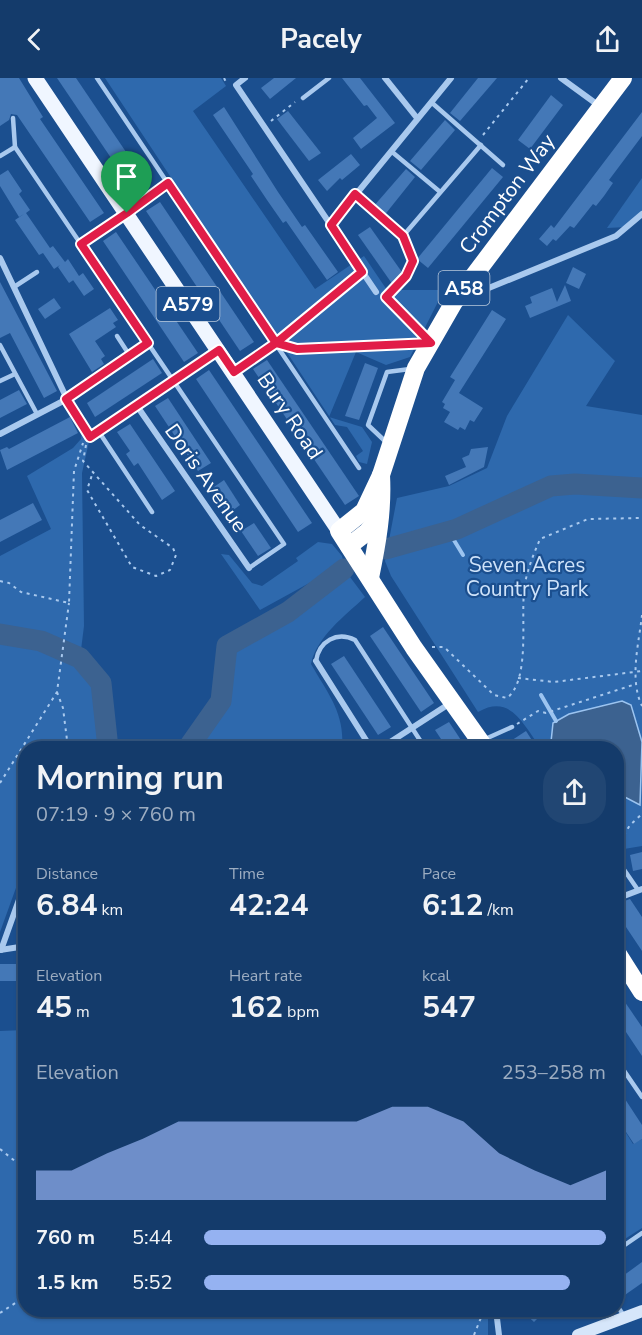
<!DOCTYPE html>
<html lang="en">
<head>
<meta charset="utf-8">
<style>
	:root { --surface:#143b6b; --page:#214673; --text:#f1f3f6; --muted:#9dadc1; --line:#33557e; --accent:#95b2f1 }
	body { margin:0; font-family:"Nunito Sans",sans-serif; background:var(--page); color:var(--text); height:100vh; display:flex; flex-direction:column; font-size:22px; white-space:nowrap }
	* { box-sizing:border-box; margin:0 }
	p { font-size:20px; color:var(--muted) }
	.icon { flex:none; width:33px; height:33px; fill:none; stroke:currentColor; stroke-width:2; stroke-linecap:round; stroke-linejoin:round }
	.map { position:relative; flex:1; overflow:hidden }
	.drawer { position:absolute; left:18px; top:663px; width:606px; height:576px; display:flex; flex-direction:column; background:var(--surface); border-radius:24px; box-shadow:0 2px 4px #0004,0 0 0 2px var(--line) }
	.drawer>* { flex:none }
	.pin { position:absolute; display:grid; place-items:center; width:51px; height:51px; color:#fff; margin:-62px -26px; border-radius:50% 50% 50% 0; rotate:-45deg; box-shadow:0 0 6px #0007 }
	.pin .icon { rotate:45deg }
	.round { display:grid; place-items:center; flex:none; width:63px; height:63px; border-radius:24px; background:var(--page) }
	.summary { display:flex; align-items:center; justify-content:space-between; height:102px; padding:0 18px }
	h1 { font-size:33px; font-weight:700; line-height:45px }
	.metrics { display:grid; grid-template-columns:repeat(3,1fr); gap:9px; height:102px; padding:6px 18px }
	.metrics div { display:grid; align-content:center }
	.metrics b { font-size:30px; font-weight:700 }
	.metrics small { font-size:16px; font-weight:400 }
	.metrics p { font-size:16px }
	.chart { height:168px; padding:12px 18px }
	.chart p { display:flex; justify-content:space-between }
	.chart svg { width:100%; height:108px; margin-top:6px; fill:var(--accent); opacity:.7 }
	ul { padding:0 18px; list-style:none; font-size:20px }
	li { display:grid; grid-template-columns:96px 72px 1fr; align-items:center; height:45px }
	li i { height:15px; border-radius:8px; background:var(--accent) }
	header { display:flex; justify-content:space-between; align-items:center; height:78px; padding:0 18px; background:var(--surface); font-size:27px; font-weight:700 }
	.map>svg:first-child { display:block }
	.green { fill:#2e69ad }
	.water { fill:#3c6290; stroke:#9cc4f0; stroke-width:1.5 }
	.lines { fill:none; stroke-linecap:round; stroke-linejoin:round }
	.stream { stroke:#9cc4f0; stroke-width:4 }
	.river { stroke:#3c6290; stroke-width:21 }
	.building { fill:#4478b7 }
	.path { stroke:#a9c9ee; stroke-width:2; stroke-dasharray:3 4.5; stroke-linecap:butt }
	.lane { stroke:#a9c9ee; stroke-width:4.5 }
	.street { stroke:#a9c9ee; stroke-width:6 }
	.secondary { stroke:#d6e6fa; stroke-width:12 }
	.primary { stroke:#f0f6ff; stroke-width:15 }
	.highway { stroke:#fff; stroke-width:18 }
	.route-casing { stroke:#fff; stroke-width:12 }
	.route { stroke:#e11d48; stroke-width:8 }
	.labels { text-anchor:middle; stroke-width:4.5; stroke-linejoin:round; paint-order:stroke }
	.shield { fill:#1b4f8f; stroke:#bbcadd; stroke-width:1.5 }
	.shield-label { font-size:20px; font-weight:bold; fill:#fff }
	.street-label { font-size:21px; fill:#fff; stroke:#1b4f8f }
	.park-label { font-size:21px; fill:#cfe3fa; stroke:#1b4f8f }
</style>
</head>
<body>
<header><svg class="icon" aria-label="back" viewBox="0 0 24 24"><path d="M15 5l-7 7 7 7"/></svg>Pacely<svg class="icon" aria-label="share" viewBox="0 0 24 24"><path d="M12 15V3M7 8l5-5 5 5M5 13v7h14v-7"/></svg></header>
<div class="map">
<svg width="642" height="1257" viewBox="0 0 642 1257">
	<rect width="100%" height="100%" fill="#1b4f8f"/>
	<!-- green -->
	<g class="green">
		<path d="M 105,0 L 221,0 L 226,8 L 193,33 L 315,211 L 364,178 L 387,212 L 444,212 L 410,279 L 386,287 L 356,274 L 329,339 L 362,349 L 372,364 L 367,386 L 359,384 L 356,378 L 363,373 L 347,349 L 335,347 Z"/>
		<path d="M 642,100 L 642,136 L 627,149 L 607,150 Z"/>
		<path d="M 568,237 L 615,283 L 586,328 L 642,337 L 642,768 L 618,772 L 616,670 L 541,670 C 523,647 511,615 478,634 L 391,498 L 385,483 L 397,420 L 449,408 L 487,390 L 507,338 Z"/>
		<path d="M 83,347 L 90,359 L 82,395 L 84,548 L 80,580 L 101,605 L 108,670 L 81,670 L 79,664 L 76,670 L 26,670 L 25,785 L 0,854 L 0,478 L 51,451 L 27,398 L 73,370 L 81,361 Z"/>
		<path d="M 318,464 L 332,466 L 342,478 L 344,486 L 260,532 L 221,476 L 229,477 L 252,505 L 262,508 L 298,483 L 296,480 Z"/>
		<path d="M 344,491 L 365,519 C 345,538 317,558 311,586 C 328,616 345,635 342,670 L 188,670 L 221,623 L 227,568 L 288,534 Z"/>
		<path d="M 25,952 L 26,1232 L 488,1232 L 488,1257 L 0,1257 L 0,953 Z"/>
		<path d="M 616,1039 L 633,1066 L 642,1061 L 642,1150 L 617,1166 Z"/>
	</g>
	<!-- water -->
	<path class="water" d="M 622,623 L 631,627 L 642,664 L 640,727 L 617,715 L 616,670 L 557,670 L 551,664 L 553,645 L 569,636 Z"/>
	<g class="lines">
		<!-- stream -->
		<g class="stream">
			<path d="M 449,454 L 463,477"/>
			<path d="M 541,617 L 556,643"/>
		</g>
		<!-- river -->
		<g class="river">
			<path d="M 386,471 L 457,451 L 551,408 L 575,406 L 642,410"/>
			<path d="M 0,556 L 41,563 L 80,580 L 101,605 L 108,670"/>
			<path d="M 188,670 L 221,623 L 227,568 L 288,534 L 344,491"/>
		</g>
	</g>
	<!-- building -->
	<g class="building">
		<path d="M 0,0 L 19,0 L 43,39 L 40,41 L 104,135 L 90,144 L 17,37 L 11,36 L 9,42 L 0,48 Z"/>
		<path d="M 57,0 L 76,0 L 147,105 L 134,114 Z"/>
		<path d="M 274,0 L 296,0 L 270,21 L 261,10 Z"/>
		<path d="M 342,0 L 360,0 L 395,45 L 361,71 L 353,60 L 377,40 L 367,27 L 364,28 Z"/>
		<path d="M 478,0 L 497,0 L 460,43 L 450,35 Z"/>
		<path d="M 551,17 L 563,27 L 530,71 L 518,62 Z"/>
		<path d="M 224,29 L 278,114 L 302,149 L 305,147 L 338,194 L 327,202 L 286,143 L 283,145 L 267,122 L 251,98 L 253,96 L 213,37 Z"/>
		<path d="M 288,33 L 321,75 L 309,83 L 277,41 Z"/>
		<path d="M 642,34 L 642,58 L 609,102 L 613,105 L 604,118 L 596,128 L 593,126 L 574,150 L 570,148 L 556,163 L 553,161 L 547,168 L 539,161 L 551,147 L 554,150 Z"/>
		<path d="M 445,42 L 455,52 L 421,92 L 410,83 Z"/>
		<path d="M 351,76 L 360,87 L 342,102 L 340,100 L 327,113 L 318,102 Z"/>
		<path d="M 492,90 L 503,99 L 428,190 L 417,181 Z"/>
		<path d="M 406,91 L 415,99 L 383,139 L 373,129 Z"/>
		<path d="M 8,92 L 22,113 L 19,116 L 30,132 L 26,135 L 50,170 L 53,168 L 65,184 L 68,181 L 79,198 L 83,195 L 94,211 L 84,218 L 73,202 L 75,201 L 69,205 L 58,189 L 60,187 L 54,191 L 43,175 L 39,177 L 15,142 L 24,136 L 19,139 L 0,108 L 0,97 Z"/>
		<path d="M 160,124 L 254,264 L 240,273 L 146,133 Z"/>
		<path d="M 370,149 L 404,197 L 393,207 L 358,157 Z"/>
		<path d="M 116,154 L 198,275 L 184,284 L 103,163 Z"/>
		<path d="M 573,189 L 586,196 L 579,211 L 566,205 Z"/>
		<path d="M 0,204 L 57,313 L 44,320 L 10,255 L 0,260 Z"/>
		<path d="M 565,207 L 571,223 L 530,240 L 525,228 L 532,225 L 530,219 L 552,210 L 557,224 Z"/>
		<path d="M 54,220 L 61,230 L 45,241 L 38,231 Z"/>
		<path d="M 110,230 L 118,242 L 113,245 L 116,249 L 95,263 L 105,278 L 101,281 L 104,286 L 92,294 L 69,256 Z"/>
		<path d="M 492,232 L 506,241 L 459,315 L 483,330 L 474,344 L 470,342 L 465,352 L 460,349 L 458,352 L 444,344 L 450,334 L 443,330 L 445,326 L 442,324 L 455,302 L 450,299 Z"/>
		<path d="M 153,281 L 162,295 L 95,339 L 87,325 Z"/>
		<path d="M 267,282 L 359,418 L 345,427 L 253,291 Z"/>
		<path d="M 365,285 L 378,290 L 359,342 L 345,338 Z"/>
		<path d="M 209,292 L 312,445 L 298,454 L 196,301 Z"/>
		<path d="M 19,312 L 27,326 L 0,340 L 0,322 Z"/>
		<path d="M 168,320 L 211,385 L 198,393 L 155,328 Z"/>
		<path d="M 70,339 L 78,355 L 7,392 L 0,372 L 7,369 L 9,371 Z"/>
		<path d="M 130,346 L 175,413 L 162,422 L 138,385 L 134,388 L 126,376 L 130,373 L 117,354 Z"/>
		<path d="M 488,369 L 484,389 L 449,407 L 445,398 L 466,389 L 462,380 L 469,377 L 471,371 Z"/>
		<path d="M 224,402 L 240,427 L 228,436 L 211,411 Z"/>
		<path d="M 33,425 L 42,442 L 0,464 L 0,442 Z"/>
		<path d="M 254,445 L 271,470 L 258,478 L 241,453 Z"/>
		<path d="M 383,549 L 434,625 L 421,634 L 370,558 Z"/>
		<path d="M 344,578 L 391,649 L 378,657 L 331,586 Z"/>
		<path d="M 449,644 L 457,656 L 466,670 L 447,670 L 435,652 Z"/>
		<path d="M 526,653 L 537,670 L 500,670 Z"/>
		<path d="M 642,774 L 642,791 L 633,793 L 630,777 Z"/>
		<path d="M 630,821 L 642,839 L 642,873 L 616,834 L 616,826 Z"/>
		<rect x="0" y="886" width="26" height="17"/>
		<path d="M 616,911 L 642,949 L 642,978 L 616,939 Z"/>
		<path d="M 625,1021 L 642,1047 L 642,1061 L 634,1066 L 616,1039 L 616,1026 Z"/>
		<path d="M 642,1184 L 642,1205 L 622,1219 L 616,1211 L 616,1203 Z"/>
		<path d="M 521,1232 L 546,1232 L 534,1244 Z"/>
	</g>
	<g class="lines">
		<!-- path -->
		<g class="path">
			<path d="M 224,0 L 227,6"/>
			<path d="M 271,43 L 295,24"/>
			<path d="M 483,57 L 529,0"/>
			<path d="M 362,122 L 398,153"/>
			<path d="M 406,165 L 413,183 L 406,198 L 386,219 L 420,254"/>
			<path d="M 281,261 L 355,200"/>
			<path d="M 288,268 L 297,271 L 414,266"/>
			<path d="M 86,367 L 83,383 L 140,447 L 173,470 L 176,477 L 170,492 L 156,498 L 132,489 L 87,412 L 93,394"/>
			<path d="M 0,503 L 9,505 L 21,514 L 69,525 L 74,393 L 83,365"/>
			<path d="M 642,537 C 639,565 629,601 642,628"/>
			<path d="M 432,569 L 444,569 L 494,617 L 507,620 C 530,603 521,541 524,515 C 525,496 533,478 540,461 L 588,441 L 642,440"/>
			<path d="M 518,600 L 554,604 L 642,593"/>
			<path d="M 57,614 L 63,630 L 68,670"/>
			<path d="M 517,646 L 538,633 L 546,635 L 636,606"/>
			<path d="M 0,705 L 57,614 L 69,525"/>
			<path d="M 616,770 L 630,747 L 642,736"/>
			<path d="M 0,1071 L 26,1092"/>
			<path d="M 0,1235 L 26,1218"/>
			<path d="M 474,1257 L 484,1232"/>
		</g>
		<!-- lane -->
		<g class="lane">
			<path d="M 97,0 L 359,390"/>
			<path d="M 303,20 L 329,0"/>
			<path d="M 431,24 L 503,87"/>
			<path d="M 13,40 L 15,69"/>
			<path d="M 391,73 L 439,113"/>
			<path d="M 0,78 L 15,69 L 284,466 L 249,490"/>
			<path d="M 403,158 L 481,67"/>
			<path d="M 81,166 L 168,105"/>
			<path d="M 14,209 L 37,194"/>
			<path d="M 117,258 L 130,278"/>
			<path d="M 0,267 L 37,336"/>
			<path d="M 236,293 L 276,265"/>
			<path d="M 0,303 L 15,296"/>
			<path d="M 67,321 L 148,265"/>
			<path d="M 99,354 L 152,434"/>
			<path d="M 387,365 L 368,347 L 387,294 L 410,291"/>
			<path d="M 316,583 C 319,563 337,553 355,562 L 425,670"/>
			<path d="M 483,662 L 512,649"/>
			<path d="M 616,780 L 638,812"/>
			<path d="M 616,981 L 642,1019"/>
			<path d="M 616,1173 L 642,1155"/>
			<path d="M 616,1226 L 624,1238"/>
		</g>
		<!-- street -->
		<g class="street">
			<path d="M 245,0 L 236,7 L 376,214"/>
			<path d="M 385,0 L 417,40"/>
			<path d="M 561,0 L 598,27"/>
			<path d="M 331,147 L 451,0"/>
			<path d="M 0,180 L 67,321 L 90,359 L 219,272"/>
			<path d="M 462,221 L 616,158 L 642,136"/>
			<path d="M 137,328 L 249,490"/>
			<path d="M 0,356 L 67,321"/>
			<path d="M 316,583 L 371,670"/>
			<path d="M 381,670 L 452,624"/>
			<path d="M 616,821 L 642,811"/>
			<path d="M 0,872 L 26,868"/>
			<path d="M 1,872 L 26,802"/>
			<path d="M 496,1232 L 499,1257"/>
		</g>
		<!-- secondary -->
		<path class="secondary" d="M 578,1257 L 642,1233"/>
		<!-- primary -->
		<path class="primary" d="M 35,0 L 339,453"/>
		<!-- highway -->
		<g class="highway">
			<path d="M 349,468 L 367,454 L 379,440"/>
			<path d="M 370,500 C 377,466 383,433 381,397"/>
			<path d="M 485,670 L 414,570 L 339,453 L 364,433 L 381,397 L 416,290 L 454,224 L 623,0"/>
			<path d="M 616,873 L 642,914"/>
		</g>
	</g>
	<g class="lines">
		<defs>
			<path id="route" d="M 127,135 L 81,166 L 148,265 L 66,321 L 90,359 L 219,272 L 234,294 L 276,265 L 362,194 L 331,147 L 355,116 L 403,158 L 413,183 L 406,198 L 386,219 L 431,265 L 297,271 L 276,265 L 168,105 L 127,135"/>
		</defs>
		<!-- route casing -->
		<use href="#route" class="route-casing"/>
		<!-- route -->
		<use href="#route" class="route"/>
	</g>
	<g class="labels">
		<!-- shield labels -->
		<g class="shield">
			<rect x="438.5" y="193" width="51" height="34" rx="4.5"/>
			<rect x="156.5" y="209" width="63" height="34" rx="4.5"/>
		</g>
		<g class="shield-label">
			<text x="464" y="217">A58</text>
			<text x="188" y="233">A579</text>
		</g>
		<!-- street labels -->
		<g class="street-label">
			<text transform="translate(507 116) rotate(-53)" y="7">Crompton Way</text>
			<text transform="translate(290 338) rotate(56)" y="7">Bury Road</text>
			<text transform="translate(206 400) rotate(55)" y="7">Doris Avenue</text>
		</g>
		<!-- park labels -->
		<g class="park-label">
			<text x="527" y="494">Seven Acres<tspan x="527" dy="24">Country Park</tspan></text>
		</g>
	</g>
</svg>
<div class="pin" style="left:127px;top:135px;background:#1e9e55"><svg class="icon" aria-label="arrive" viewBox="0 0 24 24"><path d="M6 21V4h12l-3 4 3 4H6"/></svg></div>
<section class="drawer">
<div class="summary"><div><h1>Morning run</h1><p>07:19 · 9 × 760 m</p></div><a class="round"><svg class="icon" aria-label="share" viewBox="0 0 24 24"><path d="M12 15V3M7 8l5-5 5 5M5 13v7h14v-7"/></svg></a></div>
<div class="metrics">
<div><p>Distance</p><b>6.84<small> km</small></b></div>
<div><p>Time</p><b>42:24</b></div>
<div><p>Pace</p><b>6:12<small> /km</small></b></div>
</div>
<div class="metrics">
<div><p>Elevation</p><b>45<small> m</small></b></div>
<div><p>Heart rate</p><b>162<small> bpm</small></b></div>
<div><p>kcal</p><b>547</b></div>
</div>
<div class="chart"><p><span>Elevation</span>253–258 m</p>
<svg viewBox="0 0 160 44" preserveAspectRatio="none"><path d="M0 44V32L10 32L20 25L30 19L40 12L50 12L60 12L70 12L80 12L90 12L100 6L110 6L120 12L130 25L140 32L150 38L160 32V44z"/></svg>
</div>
<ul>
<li><b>760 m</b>5:44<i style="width:100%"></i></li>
<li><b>1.5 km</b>5:52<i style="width:91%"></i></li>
</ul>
</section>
</div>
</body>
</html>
